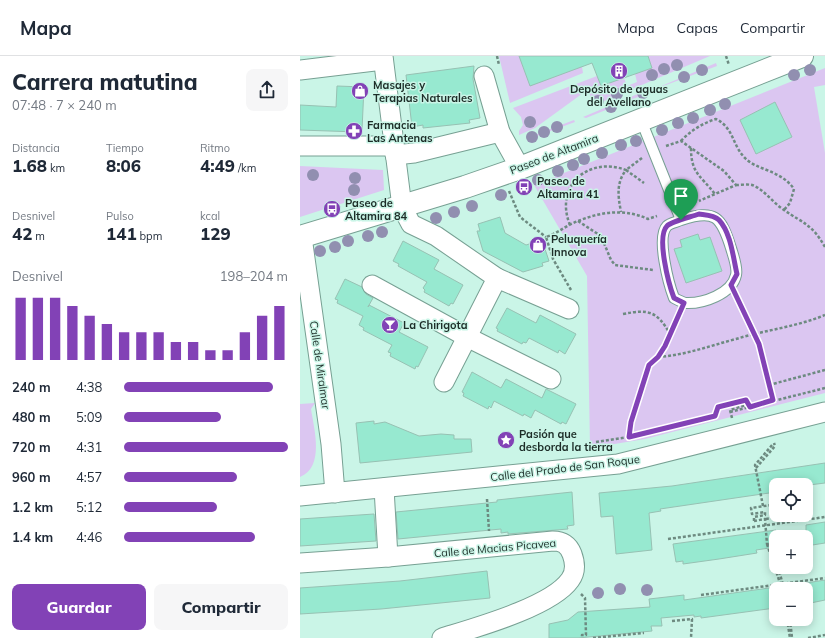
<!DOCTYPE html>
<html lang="es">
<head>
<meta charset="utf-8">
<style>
	:root { --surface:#fff; --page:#f6f6f7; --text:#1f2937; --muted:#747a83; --line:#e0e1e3; --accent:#8242b6 }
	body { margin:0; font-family:Mulish,sans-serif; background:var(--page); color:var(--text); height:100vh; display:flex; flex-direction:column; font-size:15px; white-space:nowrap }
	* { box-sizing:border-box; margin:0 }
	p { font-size:13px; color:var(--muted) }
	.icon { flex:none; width:22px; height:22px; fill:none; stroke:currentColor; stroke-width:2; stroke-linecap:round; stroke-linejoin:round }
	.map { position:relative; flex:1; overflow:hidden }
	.side { display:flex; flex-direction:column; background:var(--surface); width:300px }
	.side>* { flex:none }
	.tools { position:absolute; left:469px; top:422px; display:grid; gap:8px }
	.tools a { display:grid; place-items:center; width:44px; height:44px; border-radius:8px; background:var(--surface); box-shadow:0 2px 10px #0003; font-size:20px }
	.pin { position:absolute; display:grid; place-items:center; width:34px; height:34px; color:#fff; margin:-41px -17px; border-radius:50% 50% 50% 0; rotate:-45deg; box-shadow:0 0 4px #0007 }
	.pin .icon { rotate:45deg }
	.round { display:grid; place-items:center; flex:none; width:42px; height:42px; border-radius:8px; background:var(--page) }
	.head { display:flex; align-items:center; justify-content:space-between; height:68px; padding:0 12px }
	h1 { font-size:22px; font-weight:800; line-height:30px }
	.figures { display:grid; grid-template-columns:repeat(3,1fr); gap:6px; height:68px; padding:4px 12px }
	.figures div { display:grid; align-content:center }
	.figures b { font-size:17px; font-weight:800 }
	.figures small { font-size:11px; font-weight:400 }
	.figures p { font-size:11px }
	.chart { height:112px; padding:8px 12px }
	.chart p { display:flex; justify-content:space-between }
	.chart svg { width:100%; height:72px; margin-top:4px; stroke:var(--accent); stroke-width:6 }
	.primary-button { display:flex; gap:8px; margin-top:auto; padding:8px 12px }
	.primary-button a { flex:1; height:46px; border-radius:8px; background:var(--accent); color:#fff; font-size:16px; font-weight:800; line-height:46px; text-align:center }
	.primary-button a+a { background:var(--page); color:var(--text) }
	ul { padding:0 12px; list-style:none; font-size:13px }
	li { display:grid; grid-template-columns:64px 48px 1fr; align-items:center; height:30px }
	li i { height:10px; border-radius:5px; background:var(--accent) }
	header { display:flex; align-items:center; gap:24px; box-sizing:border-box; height:56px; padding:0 20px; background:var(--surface); border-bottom:1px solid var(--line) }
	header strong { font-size:19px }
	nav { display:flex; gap:22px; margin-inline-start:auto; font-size:14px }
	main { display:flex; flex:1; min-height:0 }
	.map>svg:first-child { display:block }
	.green { fill:#dbc6f1 }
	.building { fill:#97e9d0; stroke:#97c1b3 }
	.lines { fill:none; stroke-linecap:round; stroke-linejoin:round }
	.lane-casing { stroke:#77a093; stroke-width:12 }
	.street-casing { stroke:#77a093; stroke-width:21 }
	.secondary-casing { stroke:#77a093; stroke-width:24 }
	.path { stroke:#6d8a80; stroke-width:2.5; stroke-dasharray:3 2; stroke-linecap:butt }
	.lane { stroke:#fff; stroke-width:10 }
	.street { stroke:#fff; stroke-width:19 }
	.secondary { stroke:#fff; stroke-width:22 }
	.tree { fill:#918fb0 }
	.route-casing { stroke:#fff; stroke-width:8 }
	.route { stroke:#8242b6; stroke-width:5 }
	.labels { text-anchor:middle; stroke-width:3; stroke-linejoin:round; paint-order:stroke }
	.poi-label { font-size:11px; font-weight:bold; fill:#1d2d28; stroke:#caf5e7; text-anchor:start }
	.street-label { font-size:11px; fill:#1d2d28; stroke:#caf5e7 }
</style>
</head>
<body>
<header>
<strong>Mapa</strong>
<nav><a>Mapa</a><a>Capas</a><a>Compartir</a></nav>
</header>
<main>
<section class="side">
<div class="head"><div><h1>Carrera matutina</h1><p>07:48 · 7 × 240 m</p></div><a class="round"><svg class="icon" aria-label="share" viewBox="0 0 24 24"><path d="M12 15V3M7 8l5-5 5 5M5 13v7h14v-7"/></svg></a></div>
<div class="figures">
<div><p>Distancia</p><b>1.68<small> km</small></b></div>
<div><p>Tiempo</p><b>8:06</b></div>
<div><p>Ritmo</p><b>4:49<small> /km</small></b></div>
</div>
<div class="figures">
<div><p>Desnivel</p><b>42<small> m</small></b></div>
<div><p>Pulso</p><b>141<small> bpm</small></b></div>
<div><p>kcal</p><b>129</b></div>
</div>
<div class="chart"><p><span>Desnivel</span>198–204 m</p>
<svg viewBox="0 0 160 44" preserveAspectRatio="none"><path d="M5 44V6M15 44V6M25 44V6M35 44V11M45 44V17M55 44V22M65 44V27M75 44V27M85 44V27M95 44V33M105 44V33M115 44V38M125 44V38M135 44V27M145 44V17M155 44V11"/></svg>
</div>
<ul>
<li><b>240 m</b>4:38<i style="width:91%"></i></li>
<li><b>480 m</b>5:09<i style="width:59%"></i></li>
<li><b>720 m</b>4:31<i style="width:100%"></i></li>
<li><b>960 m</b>4:57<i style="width:69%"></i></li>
<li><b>1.2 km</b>5:12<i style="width:57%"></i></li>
<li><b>1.4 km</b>4:46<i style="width:80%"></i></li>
</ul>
<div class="primary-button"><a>Guardar</a><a>Compartir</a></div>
</section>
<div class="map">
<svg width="525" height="582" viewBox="0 0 525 582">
	<rect width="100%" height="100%" fill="#caf5e7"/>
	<!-- green -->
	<g class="green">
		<path d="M 199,0 L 219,0 L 282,11 L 283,17 L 210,47 Z"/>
		<path d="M 348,0 L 410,0 L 290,51 L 290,32 L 235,72 L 219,79 L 219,75 L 223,69 L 221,61 L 213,52 L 297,20 L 301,30 L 324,22 L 327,30 L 337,26 L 335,18 Z"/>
		<path d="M 416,7 L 417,10 L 358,32 L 359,31 Z"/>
		<path d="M 525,12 L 525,29 L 514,31 L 525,97 L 525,337 L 345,383 L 290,392 L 287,220 L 234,129 Z"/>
		<path d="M 347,34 L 349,34 L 348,37 L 286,62 L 283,61 Z"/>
		<path d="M 274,64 L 275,66 L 229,83 L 227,82 Z"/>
		<path d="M 0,110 L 83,114 L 84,134 L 0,161 Z"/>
		<path d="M 15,347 L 11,353 C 14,373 25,411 0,421 L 0,348 Z"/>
	</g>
	<!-- building -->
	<g class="building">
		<path d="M 219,0 L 348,0 L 352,12 L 301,30 L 292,7 L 230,30 Z"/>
		<path d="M 174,10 L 173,23 L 180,62 L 169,64 L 170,67 L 123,72 L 123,69 L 112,71 L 106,19 Z"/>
		<path d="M 37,30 L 64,31 L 62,74 L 59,74 L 58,76 L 0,74 L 0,49 L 36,51 Z"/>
		<path d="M 475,46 L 492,81 L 456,98 L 440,64 Z"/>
		<path d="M 200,161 L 205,177 L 226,189 L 242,184 L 249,205 L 242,207 L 243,210 L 223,216 L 183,195 L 177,175 L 180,175 L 178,168 Z"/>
		<path d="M 398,178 L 400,184 L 410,181 L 422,215 L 386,227 L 374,193 L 382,191 L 380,184 Z"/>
		<path d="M 103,185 L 139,204 L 134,213 L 163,229 L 153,248 L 151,247 L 149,250 L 124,236 L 125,234 L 123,232 L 127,226 L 98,210 L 99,208 L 93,205 Z"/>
		<path d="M 45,223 L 62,231 L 66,238 L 73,242 L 68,251 L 69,249 L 104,267 L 99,276 L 128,291 L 118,311 L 116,310 L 115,313 L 90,300 L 91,297 L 88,296 L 92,289 L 63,274 L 64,272 L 59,269 L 63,260 L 37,247 L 38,244 L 35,243 Z"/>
		<path d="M 207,252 L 236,267 L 240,259 L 276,278 L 265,298 L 259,294 L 258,297 L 229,282 L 226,287 L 223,286 L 222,288 L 197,275 L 198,273 L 196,272 Z"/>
		<path d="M 172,316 L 201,332 L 206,323 L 242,342 L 246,333 L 276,348 L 266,368 L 262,366 L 261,368 L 235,354 L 231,362 L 224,358 L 223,360 L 194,345 L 191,352 L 189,350 L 188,353 L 163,340 L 164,337 L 162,336 Z"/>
		<path d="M 74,365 L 74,368 L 85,366 L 119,380 L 141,378 L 154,379 L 154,383 L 171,383 L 172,396 L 60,407 L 56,367 Z"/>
		<path d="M 525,407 L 525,427 L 509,429 L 476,429 L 476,436 L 360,453 L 361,455 L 349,457 L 352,494 L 316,498 L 313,460 L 301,461 L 299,437 L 372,430 Z"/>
		<path d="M 272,436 L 274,469 L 267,470 L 268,473 L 208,478 L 208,476 L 201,477 L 201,473 L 98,483 L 96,456 L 197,446 L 197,444 Z"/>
		<path d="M 74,458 L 76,485 L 0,490 L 0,463 Z"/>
		<path d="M 525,466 L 525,487 L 506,490 L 506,469 Z"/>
		<path d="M 476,474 L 476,491 L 456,494 L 457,497 L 419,503 L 383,508 L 383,505 L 376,506 L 373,488 Z"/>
		<path d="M 187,515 L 190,542 L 81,553 L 0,558 L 0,532 L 100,525 Z"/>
		<path d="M 525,524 L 525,544 L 506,548 L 506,527 Z"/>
		<path d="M 476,531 L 475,552 L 401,562 L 401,560 L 394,561 L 394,559 L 361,562 L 362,570 L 351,570 L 352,575 L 278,582 L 249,582 L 249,568 L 268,564 L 278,556 L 350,551 L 349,543 L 384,539 L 384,544 Z"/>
	</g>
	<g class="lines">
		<defs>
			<path id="lane" d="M 341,64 L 381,164 C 415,153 421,160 431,192 C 433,199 438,212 436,219 C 432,238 403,248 385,247 C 382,246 378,244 374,242 C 369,229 356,181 367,170 C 370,167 377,166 381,164"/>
			<g id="street">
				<path d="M 0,14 L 83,4"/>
				<path d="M 184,20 L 200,76 L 220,112"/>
				<path d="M 0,90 L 94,90"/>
				<path d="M 95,99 L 114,97 L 200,76"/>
				<path d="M 2,181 L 31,388 L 35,437"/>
				<path d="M 197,222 L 269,253"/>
				<path d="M 72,229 L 167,281 L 197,222 L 136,180 L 111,168 L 102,151 L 83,0"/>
				<path d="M 144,326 L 167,281 L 251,323"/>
				<path d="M 84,432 L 88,501"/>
				<path d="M 0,440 L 318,408 L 525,356"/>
				<path d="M 0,507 L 88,501 L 253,485 C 262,485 268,488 272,498 C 275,506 276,516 270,524 C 251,551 174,572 142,582"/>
			</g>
			<path id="secondary" d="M 0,181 L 165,131 L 220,112 L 502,0"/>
		</defs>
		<!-- lane casing -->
		<use href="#lane" class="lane-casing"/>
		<!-- street casing -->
		<use href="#street" class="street-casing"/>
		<!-- secondary casing -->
		<use href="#secondary" class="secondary-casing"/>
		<!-- path -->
		<g class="path">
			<path d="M 197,0 L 199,9"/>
			<path d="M 426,0 L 429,9"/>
			<path d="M 381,85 C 390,75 403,67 416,63 C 434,72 432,89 445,102 C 456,114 481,114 494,133 L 490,147 L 484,154"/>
			<path d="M 366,90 L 381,85 L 424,115 L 436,129 L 399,145"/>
			<path d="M 391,92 C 391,117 400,119 415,138"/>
			<path d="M 342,102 L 326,114 L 344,127"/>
			<path d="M 436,129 C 441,129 447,128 452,129 C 464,133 473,147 484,154 C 504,168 512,168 525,191"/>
			<path d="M 209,135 L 220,161 L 246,181"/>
			<path d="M 278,165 L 301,180 L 311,204 L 315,209 L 353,214"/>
			<path d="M 270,169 C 254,130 288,100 326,114 C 316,127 318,140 321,156"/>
			<path d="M 271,234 L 253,203 L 246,181 C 255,178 262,173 271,168 C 295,157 322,151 348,163 L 357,160"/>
			<path d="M 437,242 L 459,288 L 473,344"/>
			<path d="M 323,258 C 349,253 357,255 370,278"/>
			<path d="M 358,301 C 386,299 409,290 436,283 C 465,274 496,271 525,259"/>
			<path d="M 469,329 L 525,314"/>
			<path d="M 430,356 L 525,332"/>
			<path d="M 432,362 L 430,354 L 449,348"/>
			<path d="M 329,381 L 331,366 L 349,309 L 358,301 L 365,290 L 378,259"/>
			<path d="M 296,386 L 329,381 L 415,360 L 418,351 L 446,345 L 450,351"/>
			<path d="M 456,412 L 475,390 L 474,387"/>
			<path d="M 187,443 L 189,475"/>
			<path d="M 463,450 L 455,409 L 473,388"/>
			<path d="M 454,465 L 454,461 L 465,459 L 465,456 L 452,458 L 451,452 L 471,449 L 473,462 L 465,463"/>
			<path d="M 454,465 L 465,463 L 467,488 L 471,488 L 476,505"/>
			<path d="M 368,483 L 525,461"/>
			<path d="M 467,488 L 482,533"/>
			<path d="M 478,511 L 483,529"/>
			<path d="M 281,538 L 285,542 L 286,579 L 282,579 L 282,582"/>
			<path d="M 401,539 L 525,522"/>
			<path d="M 487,563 L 490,582"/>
			<path d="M 490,563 L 492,582"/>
			<path d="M 372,565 L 392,563 L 391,582"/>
			<path d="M 293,582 L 344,577"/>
			<path d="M 508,582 L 525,579"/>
		</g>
		<!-- lane -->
		<use href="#lane" class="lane"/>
		<!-- street -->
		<use href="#street" class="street"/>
		<!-- secondary -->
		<use href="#secondary" class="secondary"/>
	</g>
	<!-- trees -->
	<g class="tree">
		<circle cx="377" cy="9" r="6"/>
		<circle cx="364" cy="13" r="6"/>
		<circle cx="402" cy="14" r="6"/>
		<circle cx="510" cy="14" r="6"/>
		<circle cx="352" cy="19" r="6"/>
		<circle cx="494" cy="19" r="6"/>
		<circle cx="384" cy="21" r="6"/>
		<circle cx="343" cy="37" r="6"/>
		<circle cx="317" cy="38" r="6"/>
		<circle cx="298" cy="45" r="6"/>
		<circle cx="425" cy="48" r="6"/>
		<circle cx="311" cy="51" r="6"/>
		<circle cx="410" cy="54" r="6"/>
		<circle cx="393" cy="62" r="6"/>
		<circle cx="230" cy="66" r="6"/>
		<circle cx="378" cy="67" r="6"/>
		<circle cx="257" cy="71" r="6"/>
		<circle cx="362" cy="74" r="6"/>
		<circle cx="244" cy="76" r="6"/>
		<circle cx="232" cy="81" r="6"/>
		<circle cx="336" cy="85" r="6"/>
		<circle cx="321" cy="89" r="6"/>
		<circle cx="302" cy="97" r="6"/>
		<circle cx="284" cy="103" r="6"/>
		<circle cx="273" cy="109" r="6"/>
		<circle cx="258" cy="115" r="6"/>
		<circle cx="13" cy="119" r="6"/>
		<circle cx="55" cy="122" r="6"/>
		<circle cx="238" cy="124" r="6"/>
		<circle cx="54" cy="134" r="6"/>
		<circle cx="201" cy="139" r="6"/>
		<circle cx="172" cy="150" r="6"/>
		<circle cx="154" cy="156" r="6"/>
		<circle cx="136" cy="162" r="6"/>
		<circle cx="82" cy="176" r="6"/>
		<circle cx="68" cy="180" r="6"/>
		<circle cx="48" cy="185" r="6"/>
		<circle cx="35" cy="191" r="6"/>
		<circle cx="20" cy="195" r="6"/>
		<circle cx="320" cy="533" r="6"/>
		<circle cx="347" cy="534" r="6"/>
		<circle cx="298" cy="537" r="6"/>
	</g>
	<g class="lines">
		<defs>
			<path id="route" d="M 399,158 C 406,159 414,159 419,164 C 431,177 433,201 437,218 L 431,229 L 459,288 L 473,344 L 450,351 L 446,344 L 418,351 L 415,360 L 329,381 L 331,366 L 349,309 L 358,301 L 365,290 L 384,247 L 374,242 C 369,229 356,181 367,170 C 372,165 391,161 399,158 Z"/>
		</defs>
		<!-- route casing -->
		<use href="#route" class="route-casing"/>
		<!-- route -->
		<use href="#route" class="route"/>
	</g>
	<!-- icons -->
	<defs>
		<symbol id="building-disc" viewBox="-11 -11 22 22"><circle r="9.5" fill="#8242b6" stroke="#caf5e7"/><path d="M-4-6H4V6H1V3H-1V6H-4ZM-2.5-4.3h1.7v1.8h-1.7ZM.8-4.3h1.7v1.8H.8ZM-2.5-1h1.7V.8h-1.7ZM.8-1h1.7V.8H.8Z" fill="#fff"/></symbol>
		<symbol id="shop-disc" viewBox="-11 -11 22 22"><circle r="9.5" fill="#8242b6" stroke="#caf5e7"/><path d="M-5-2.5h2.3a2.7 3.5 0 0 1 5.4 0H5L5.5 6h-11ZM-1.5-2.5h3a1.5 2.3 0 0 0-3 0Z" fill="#fff"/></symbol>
		<symbol id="pharmacy-disc" viewBox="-11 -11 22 22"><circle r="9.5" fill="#8242b6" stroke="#caf5e7"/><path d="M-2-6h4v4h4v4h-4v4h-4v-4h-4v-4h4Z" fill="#fff"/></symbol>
		<symbol id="bus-disc" viewBox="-11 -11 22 22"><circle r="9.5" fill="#8242b6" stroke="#caf5e7"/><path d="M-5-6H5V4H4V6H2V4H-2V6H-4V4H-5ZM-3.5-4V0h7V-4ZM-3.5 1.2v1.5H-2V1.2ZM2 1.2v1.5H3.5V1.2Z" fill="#fff"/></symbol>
		<symbol id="bar-disc" viewBox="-11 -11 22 22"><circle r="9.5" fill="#8242b6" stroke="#caf5e7"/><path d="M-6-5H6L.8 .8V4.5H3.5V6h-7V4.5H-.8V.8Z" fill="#fff"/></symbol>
		<symbol id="sight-disc" viewBox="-11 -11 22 22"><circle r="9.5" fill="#8242b6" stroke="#caf5e7"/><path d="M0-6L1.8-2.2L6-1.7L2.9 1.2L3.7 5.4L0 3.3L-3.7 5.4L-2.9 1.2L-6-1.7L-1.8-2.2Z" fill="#fff"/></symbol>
	</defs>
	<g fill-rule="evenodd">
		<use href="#building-disc" x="309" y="5" width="20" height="20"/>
		<use href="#shop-disc" x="50" y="25" width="20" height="20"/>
		<use href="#pharmacy-disc" x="44" y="65" width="20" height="20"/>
		<use href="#bus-disc" x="214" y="121" width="20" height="20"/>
		<use href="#bus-disc" x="22" y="143" width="20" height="20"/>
		<use href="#shop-disc" x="228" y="179" width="20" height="20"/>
		<use href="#bar-disc" x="80" y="259" width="20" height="20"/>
		<use href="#sight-disc" x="196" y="374" width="20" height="20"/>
	</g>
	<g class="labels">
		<!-- poi labels -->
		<g class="poi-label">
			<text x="73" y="33">Masajes y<tspan x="73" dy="13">Terapias Naturales</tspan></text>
			<text x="319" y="37" text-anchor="middle">Depósito de aguas<tspan x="319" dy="13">del Avellano</tspan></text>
			<text x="67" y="73">Farmacia<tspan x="67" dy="13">Las Antenas</tspan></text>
			<text x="237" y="129">Paseo de<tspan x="237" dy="13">Altamira 41</tspan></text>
			<text x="45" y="151">Paseo de<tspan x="45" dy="13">Altamira 84</tspan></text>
			<text x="251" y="187">Peluquería<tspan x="251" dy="13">Innova</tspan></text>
			<text x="103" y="273">La Chirigota</text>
			<text x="219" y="382">Pasión que<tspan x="219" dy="13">desborda la tierra</tspan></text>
		</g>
		<!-- street labels -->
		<g class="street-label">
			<text transform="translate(254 98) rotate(-21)" y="4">Paseo de Altamira</text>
			<text transform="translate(20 309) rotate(82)" y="4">Calle de Miralmar</text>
			<text transform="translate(265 412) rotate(-7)" y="4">Calle del Prado de San Roque</text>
			<text transform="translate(195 492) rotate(-5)" y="4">Calle de Macias Picavea</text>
		</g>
	</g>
</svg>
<div class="tools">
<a><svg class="icon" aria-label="locate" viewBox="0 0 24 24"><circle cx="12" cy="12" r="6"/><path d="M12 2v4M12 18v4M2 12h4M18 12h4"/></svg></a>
<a>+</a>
<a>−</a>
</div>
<div class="pin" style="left:381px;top:164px;background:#1e9e55"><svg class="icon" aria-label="arrive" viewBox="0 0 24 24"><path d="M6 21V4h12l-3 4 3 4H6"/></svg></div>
</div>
</main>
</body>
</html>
